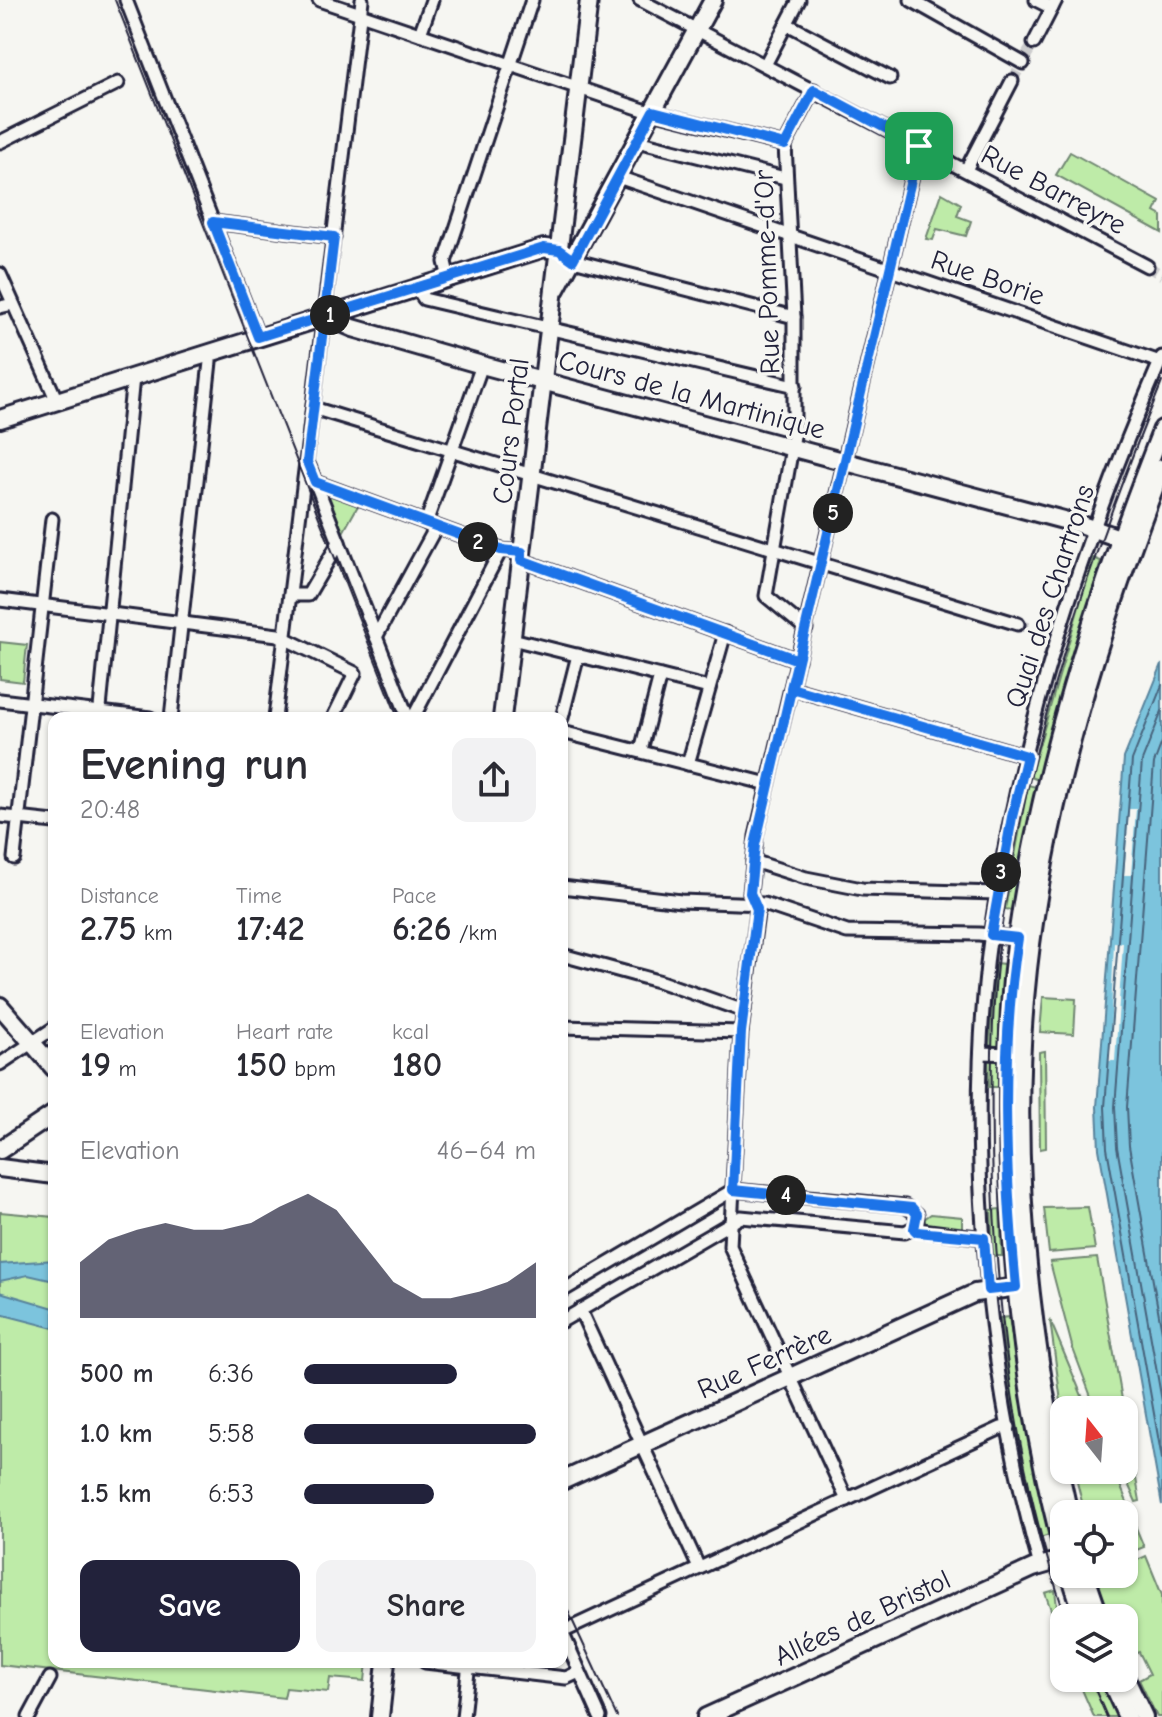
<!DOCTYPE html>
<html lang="en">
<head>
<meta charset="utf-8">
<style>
	:root { --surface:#fff; --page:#f2f2f3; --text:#2b2b33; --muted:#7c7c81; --accent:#22223b }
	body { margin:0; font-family:"Comic Neue",sans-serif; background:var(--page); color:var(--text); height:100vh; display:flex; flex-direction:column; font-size:30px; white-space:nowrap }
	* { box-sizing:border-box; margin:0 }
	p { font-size:26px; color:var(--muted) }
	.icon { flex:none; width:44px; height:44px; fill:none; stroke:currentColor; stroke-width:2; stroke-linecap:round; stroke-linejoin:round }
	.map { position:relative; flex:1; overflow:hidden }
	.details { position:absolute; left:48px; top:712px; width:520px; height:956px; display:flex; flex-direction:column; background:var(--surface); border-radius:16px; box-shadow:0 2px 6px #0004 }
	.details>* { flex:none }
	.needle { width:52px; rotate:343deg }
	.controls { position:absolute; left:1050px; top:1396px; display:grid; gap:16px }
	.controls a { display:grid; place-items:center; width:88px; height:88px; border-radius:16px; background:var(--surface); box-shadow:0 2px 6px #0004; font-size:40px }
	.pin { position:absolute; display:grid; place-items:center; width:68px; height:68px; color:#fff; margin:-34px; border-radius:16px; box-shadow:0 4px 12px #0006 }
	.km { position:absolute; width:40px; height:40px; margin:-20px; border-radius:50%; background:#222; color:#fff; font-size:22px; line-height:40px; text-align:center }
	.round { display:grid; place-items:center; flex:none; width:84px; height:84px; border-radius:16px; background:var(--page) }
	.head { display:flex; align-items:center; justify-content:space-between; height:136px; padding:0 32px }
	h1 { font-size:44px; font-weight:800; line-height:60px }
	.stats { display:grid; grid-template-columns:repeat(3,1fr); gap:12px; height:136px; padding:8px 32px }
	.stats div { display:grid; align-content:center }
	.stats b { font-size:34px; font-weight:800 }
	.stats small { font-size:22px; font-weight:400 }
	.stats p { font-size:22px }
	.chart { height:224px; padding:16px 32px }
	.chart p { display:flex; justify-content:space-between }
	.chart svg { width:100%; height:144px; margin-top:8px; fill:var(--accent); opacity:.7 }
	.cta { display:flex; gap:16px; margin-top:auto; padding:16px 32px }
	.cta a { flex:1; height:92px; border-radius:16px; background:var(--accent); color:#fff; font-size:32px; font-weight:800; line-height:92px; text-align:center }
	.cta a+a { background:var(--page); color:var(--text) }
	ul { padding:0 32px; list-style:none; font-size:26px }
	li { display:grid; grid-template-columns:128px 96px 1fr; align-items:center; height:60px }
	li i { height:20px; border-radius:10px; background:var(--accent) }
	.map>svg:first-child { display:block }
	.green { fill:#beeba8; stroke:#708672; stroke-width:2 }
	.water { fill:#7cc4dd; stroke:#58839c; stroke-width:2 }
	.pier { fill:#f6f6f2 }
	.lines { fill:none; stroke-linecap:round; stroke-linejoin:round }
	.shore { stroke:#46637c; stroke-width:2 }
	.street-tunnel { stroke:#cccccd; stroke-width:11; stroke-dasharray:11 5.5; stroke-linecap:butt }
	.street-casing { stroke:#22223b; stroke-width:17 }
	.secondary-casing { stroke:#22223b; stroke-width:22 }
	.street { stroke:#f6f6f2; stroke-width:11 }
	.secondary { stroke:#f6f6f2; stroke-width:16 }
	.tram { stroke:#22223b; stroke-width:2 }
	.route-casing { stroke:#fff; stroke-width:16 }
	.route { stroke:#1a73e8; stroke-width:10 }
	.labels { text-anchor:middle; stroke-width:7; stroke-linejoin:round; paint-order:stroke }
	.street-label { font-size:28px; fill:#22223b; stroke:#f6f6f2 }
</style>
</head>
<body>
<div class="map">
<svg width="1162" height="1717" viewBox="0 0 1162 1717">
	<rect width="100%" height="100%" fill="#f6f6f2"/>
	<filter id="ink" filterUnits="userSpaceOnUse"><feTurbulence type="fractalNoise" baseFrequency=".0125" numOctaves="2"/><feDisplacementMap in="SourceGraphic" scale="16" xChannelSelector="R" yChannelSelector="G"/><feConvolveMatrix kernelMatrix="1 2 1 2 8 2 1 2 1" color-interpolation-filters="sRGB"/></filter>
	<g filter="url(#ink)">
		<!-- green -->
		<g class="green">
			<path d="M 1070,152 L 1160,202 L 1155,212 L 1162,216 L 1162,233 L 1056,175 Z"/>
			<path d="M 942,193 L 961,204 L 957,216 L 971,221 L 966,236 L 937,229 L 933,240 L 926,239 Z"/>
			<path d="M 328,491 L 360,502 L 341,536 L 325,492 Z"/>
			<path d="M 1093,558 L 1101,561 L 1038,780 L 1030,777 Z"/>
			<path d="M 0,642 L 27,645 L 23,682 L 0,679 Z"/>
			<path d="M 1028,785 L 1036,787 L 1011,910 L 1005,909 Z"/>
			<path d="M 995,963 L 1004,964 L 998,1048 L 989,1048 Z"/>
			<path d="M 1043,997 L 1076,999 L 1074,1034 L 1040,1032 Z"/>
			<path d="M 1045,1051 L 1046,1148 L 1040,1149 L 1039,1052 Z"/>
			<path d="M 988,1058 L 998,1058 L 998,1087 L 989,1087 Z"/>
			<path d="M 1088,1207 L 1095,1249 L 1049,1253 L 1044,1208 Z"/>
			<path d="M 1000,1209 L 1002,1256 L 993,1256 L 991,1210 Z"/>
			<path d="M 0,1212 L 54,1217 L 54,1662 L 367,1662 L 365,1681 L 330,1678 L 328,1692 L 286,1688 L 284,1698 L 0,1665 Z"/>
			<path d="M 931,1214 L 962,1217 L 962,1231 L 926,1227 L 924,1219 Z"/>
			<path d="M 1097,1258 L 1140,1501 L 1136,1502 L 1122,1470 L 1124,1410 L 1096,1410 L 1072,1346 L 1050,1262 Z"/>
			<path d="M 1009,1317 L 1025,1420 L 1049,1535 L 1040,1538 L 1015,1423 L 1000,1318 Z"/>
			<path d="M 1050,1320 L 1088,1410 L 1064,1410 L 1064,1424 Z"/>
			<path d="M 1074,1470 L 1114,1470 L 1129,1507 L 1111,1514 L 1085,1514 Z"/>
			<path d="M 1131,1516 L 1144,1547 L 1124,1555 L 1124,1518 Z"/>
			<path d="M 1146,1556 L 1162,1595 L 1162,1717 L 1157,1717 L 1139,1680 L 1150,1674 L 1139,1652 L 1127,1657 L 1124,1618 L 1112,1618 L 1095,1578 L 1124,1574 L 1124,1566 Z"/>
			<path d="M 1055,1590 L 1058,1615 L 1072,1612 L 1074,1618 L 1064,1618 L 1064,1646 L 1045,1593 Z"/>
			<path d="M 1077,1678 L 1099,1678 L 1117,1717 L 1094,1717 Z"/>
		</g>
		<!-- water -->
		<g class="water">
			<path d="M 1162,664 L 1162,1505 L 1099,1149 L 1097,1107 L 1124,758 Z"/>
			<path d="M 54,1260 L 54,1281 L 28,1275 L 0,1281 L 0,1264 Z"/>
			<path d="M 0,1292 L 54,1308 L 54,1328 L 0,1314 Z"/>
		</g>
		<!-- pier -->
		<g class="pier">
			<path d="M 1129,809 L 1136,809 L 1131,875 L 1124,875 Z"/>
			<path d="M 1114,942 L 1123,943 L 1115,1061 L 1109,1061 Z"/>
		</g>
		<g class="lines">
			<!-- shore -->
			<g class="shore">
				<path d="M 1162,685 L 1132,760 L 1105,1107 L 1107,1148 L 1162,1459"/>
				<path d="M 1162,711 L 1142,761 L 1115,1107 L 1117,1147 L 1162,1401"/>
				<path d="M 1162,742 L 1154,763 L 1127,1107 L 1129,1146 L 1162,1332"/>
			</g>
			<!-- street-tunnel -->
			<g class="street-tunnel">
				<path d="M 1026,56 L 1034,43"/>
				<path d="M 1012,81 L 1019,69"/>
				<path d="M 1147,266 L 1162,275"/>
				<path d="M 1018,624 L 1060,639"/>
			</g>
			<defs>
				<g id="street">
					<path d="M 126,0 L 258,337"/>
					<path d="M 319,0 L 644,110 L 785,145"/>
					<path d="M 640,0 L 1147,266"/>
					<path d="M 911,0 L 1023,63"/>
					<path d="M 1036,0 L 1052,8"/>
					<path d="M 787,24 L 890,78"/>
					<path d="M 420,34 L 432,0"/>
					<path d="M 1034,43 L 1056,0"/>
					<path d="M 765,65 L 799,0"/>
					<path d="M 637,141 L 785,178"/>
					<path d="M 0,142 L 118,83"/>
					<path d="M 966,170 L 1012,81"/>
					<path d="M 618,177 L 1160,362"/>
					<path d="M 213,222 L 334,237"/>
					<path d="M 573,260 L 794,317"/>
					<path d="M 0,274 L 57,401"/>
					<path d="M 449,278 L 445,262 L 532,0"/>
					<path d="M 417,288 L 424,299 L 795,386"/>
					<path d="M 0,307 L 13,304"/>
					<path d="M 313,408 L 1018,624"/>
					<path d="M 309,466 L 408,718"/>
					<path d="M 315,482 L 501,550 L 522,552"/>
					<path d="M 426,523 L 482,365"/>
					<path d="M 521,560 L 798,660"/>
					<path d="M 290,595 L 308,595 L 339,542"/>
					<path d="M 0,600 L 278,635 L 355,673 L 333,718"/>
					<path d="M 806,629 L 766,596 L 794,436 L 794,317 L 785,145 L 814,90"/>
					<path d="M 376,637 L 436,527"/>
					<path d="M 512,639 L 709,688"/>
					<path d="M 791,688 L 1027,756"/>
					<path d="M 0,700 L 150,718"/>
					<path d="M 99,718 L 133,377"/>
					<path d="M 171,718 L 210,362 L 208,353"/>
					<path d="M 275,718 L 362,0"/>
					<path d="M 413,718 L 501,550"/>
					<path d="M 562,718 L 578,655"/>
					<path d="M 562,732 L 768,784"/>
					<path d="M 641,750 L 660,676"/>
					<path d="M 688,764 L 725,633"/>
					<path d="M 0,816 L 54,822"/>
					<path d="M 14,858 L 52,519"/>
					<path d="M 753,861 L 806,878 L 862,889 L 996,893"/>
					<path d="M 562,887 L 681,901 L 764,904 L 847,932 L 979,934 L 1024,939"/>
					<path d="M 562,955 L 661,982 L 744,1011"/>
					<path d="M 562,1027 L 741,1032"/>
					<path d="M 981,1053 L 1014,1054"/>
					<path d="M 0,1064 L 54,1028"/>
					<path d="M 914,1229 L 984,1238"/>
					<path d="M 562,1291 L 733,1190 L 905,1206 L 917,1214 L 917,1226 L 905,1232 L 741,1217 L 562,1321"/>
					<path d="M 580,1310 L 699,1568"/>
					<path d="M 847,1500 L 730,1246 L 741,1032 L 757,914 L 750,893 L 756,836 L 919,146"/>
					<path d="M 1040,1566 C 982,1360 961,1104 997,892 C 1027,709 1088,527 1162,357"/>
					<path d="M 562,1632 L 1001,1428 L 1009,1427"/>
					<path d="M 562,1632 L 600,1717"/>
					<path d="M 425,1662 L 566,1678 L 579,1672"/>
					<path d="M 29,1717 L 50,1678"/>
					<path d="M 463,1717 L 469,1663"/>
				</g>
				<g id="secondary">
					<path d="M 556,289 L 713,0"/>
					<path d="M 325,316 L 353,328 L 482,365 L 1082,525 L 1128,541"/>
					<path d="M 0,419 L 544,248 L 559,250 L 573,260"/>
					<path d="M 502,718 L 589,0"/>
					<path d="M 0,1006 L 54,1068"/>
					<path d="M 0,1150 L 54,1114"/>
					<path d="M 0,1168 L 54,1175"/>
					<path d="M 562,1481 L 975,1293 L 1024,1286"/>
					<path d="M 1069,1514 C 1029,1338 1008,1149 1028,969 C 1047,798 1100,628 1162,468"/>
					<path d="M 1064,1555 C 1026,1413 1009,1266 1008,1119 C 1008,1069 1008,1019 1013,969 C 1034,783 1094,602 1162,429"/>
					<path d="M 1070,1574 L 1084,1618"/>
					<path d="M 1085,1574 L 1100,1618"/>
					<path d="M 1124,1675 L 1144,1717"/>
					<path d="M 1109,1678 L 1127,1717"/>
					<path d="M 380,1717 L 386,1662"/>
					<path d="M 706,1717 L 1033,1568 L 1064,1559"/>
				</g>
			</defs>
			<!-- street casing -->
			<use href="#street" class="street-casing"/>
			<!-- secondary casing -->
			<use href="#secondary" class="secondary-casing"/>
			<!-- street -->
			<use href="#street" class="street"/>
			<!-- secondary -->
			<use href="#secondary" class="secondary"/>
			<!-- tram -->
			<g class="tram">
				<path d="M 115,0 L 398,718"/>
				<path d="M 562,1598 L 617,1717"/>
				<path d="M 1066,1618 C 1014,1467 995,1306 992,1148 C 991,1077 991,1008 1000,938 C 1026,747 1089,559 1162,382"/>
				<path d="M 1090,1678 L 1107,1717"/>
			</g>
		</g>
	</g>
	<g class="lines" filter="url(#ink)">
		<defs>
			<path id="route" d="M 919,146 L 814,90 L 785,145 L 653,111 L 573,260 L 559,250 L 544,248 L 258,337 L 213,222 L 334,237 L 307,462 L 315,482 L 501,550 L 522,552 L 521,560 L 798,660 L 791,688 L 1027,756 L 1012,817 L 991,935 L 1018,938 C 1000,1052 1005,1173 1016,1287 L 988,1290 L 984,1238 L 917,1232 L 914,1229 L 917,1214 L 912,1208 L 733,1190 L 741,1032 L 757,909 L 750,893 L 755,845 L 798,660 L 919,146"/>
		</defs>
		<!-- route casing -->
		<use href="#route" class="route-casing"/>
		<!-- route -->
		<use href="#route" class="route"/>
	</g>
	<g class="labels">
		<!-- street labels -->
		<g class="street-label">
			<text transform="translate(1054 189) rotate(28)" y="10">Rue Barreyre</text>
			<text transform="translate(766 272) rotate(-92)" y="10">Rue Pomme-d'Or</text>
			<text transform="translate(988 277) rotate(19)" y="10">Rue Borie</text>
			<text transform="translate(692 394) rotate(15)" y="10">Cours de la Martinique</text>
			<text transform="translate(510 431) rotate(-83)" y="10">Cours Portal</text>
			<text transform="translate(1049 596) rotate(-72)" y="10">Quai des Chartrons</text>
			<text transform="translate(764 1361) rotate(-24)" y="10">Rue Ferrère</text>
			<text transform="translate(862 1617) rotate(-25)" y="10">Allées de Bristol</text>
		</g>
	</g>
</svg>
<div class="controls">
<a><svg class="needle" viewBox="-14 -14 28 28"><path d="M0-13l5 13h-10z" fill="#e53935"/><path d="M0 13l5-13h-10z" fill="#7c7c81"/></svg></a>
<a><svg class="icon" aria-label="locate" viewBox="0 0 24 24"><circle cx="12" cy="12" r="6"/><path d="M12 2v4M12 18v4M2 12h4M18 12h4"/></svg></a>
<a><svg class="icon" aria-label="layers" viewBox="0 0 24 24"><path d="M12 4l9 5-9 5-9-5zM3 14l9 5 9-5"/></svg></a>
</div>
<div class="pin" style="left:919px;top:146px;background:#1e9e55"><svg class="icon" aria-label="arrive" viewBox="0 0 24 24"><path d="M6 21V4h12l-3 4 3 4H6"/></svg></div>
<b class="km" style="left:330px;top:315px">1</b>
<b class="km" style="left:478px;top:542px">2</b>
<b class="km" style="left:1001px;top:872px">3</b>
<b class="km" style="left:786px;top:1195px">4</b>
<b class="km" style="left:833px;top:513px">5</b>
<section class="details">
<div class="head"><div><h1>Evening run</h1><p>20:48</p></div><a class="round"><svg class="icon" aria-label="share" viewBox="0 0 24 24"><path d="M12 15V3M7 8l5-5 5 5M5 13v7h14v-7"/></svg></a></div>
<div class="stats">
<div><p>Distance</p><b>2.75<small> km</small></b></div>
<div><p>Time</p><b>17:42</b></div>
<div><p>Pace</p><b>6:26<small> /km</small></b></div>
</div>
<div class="stats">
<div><p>Elevation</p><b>19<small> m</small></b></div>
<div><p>Heart rate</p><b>150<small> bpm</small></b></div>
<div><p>kcal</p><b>180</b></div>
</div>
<div class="chart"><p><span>Elevation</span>46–64 m</p>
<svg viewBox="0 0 160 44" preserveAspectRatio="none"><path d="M0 44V27L10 20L20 17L30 15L40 17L50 17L60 15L70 10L80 6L90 11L100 22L110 33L120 38L130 38L140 36L150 33L160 27V44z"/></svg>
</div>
<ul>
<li><b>500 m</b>6:36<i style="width:66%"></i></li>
<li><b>1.0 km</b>5:58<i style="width:100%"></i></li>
<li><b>1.5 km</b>6:53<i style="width:56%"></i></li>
</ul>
<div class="cta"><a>Save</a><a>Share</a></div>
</section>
</div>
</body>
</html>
